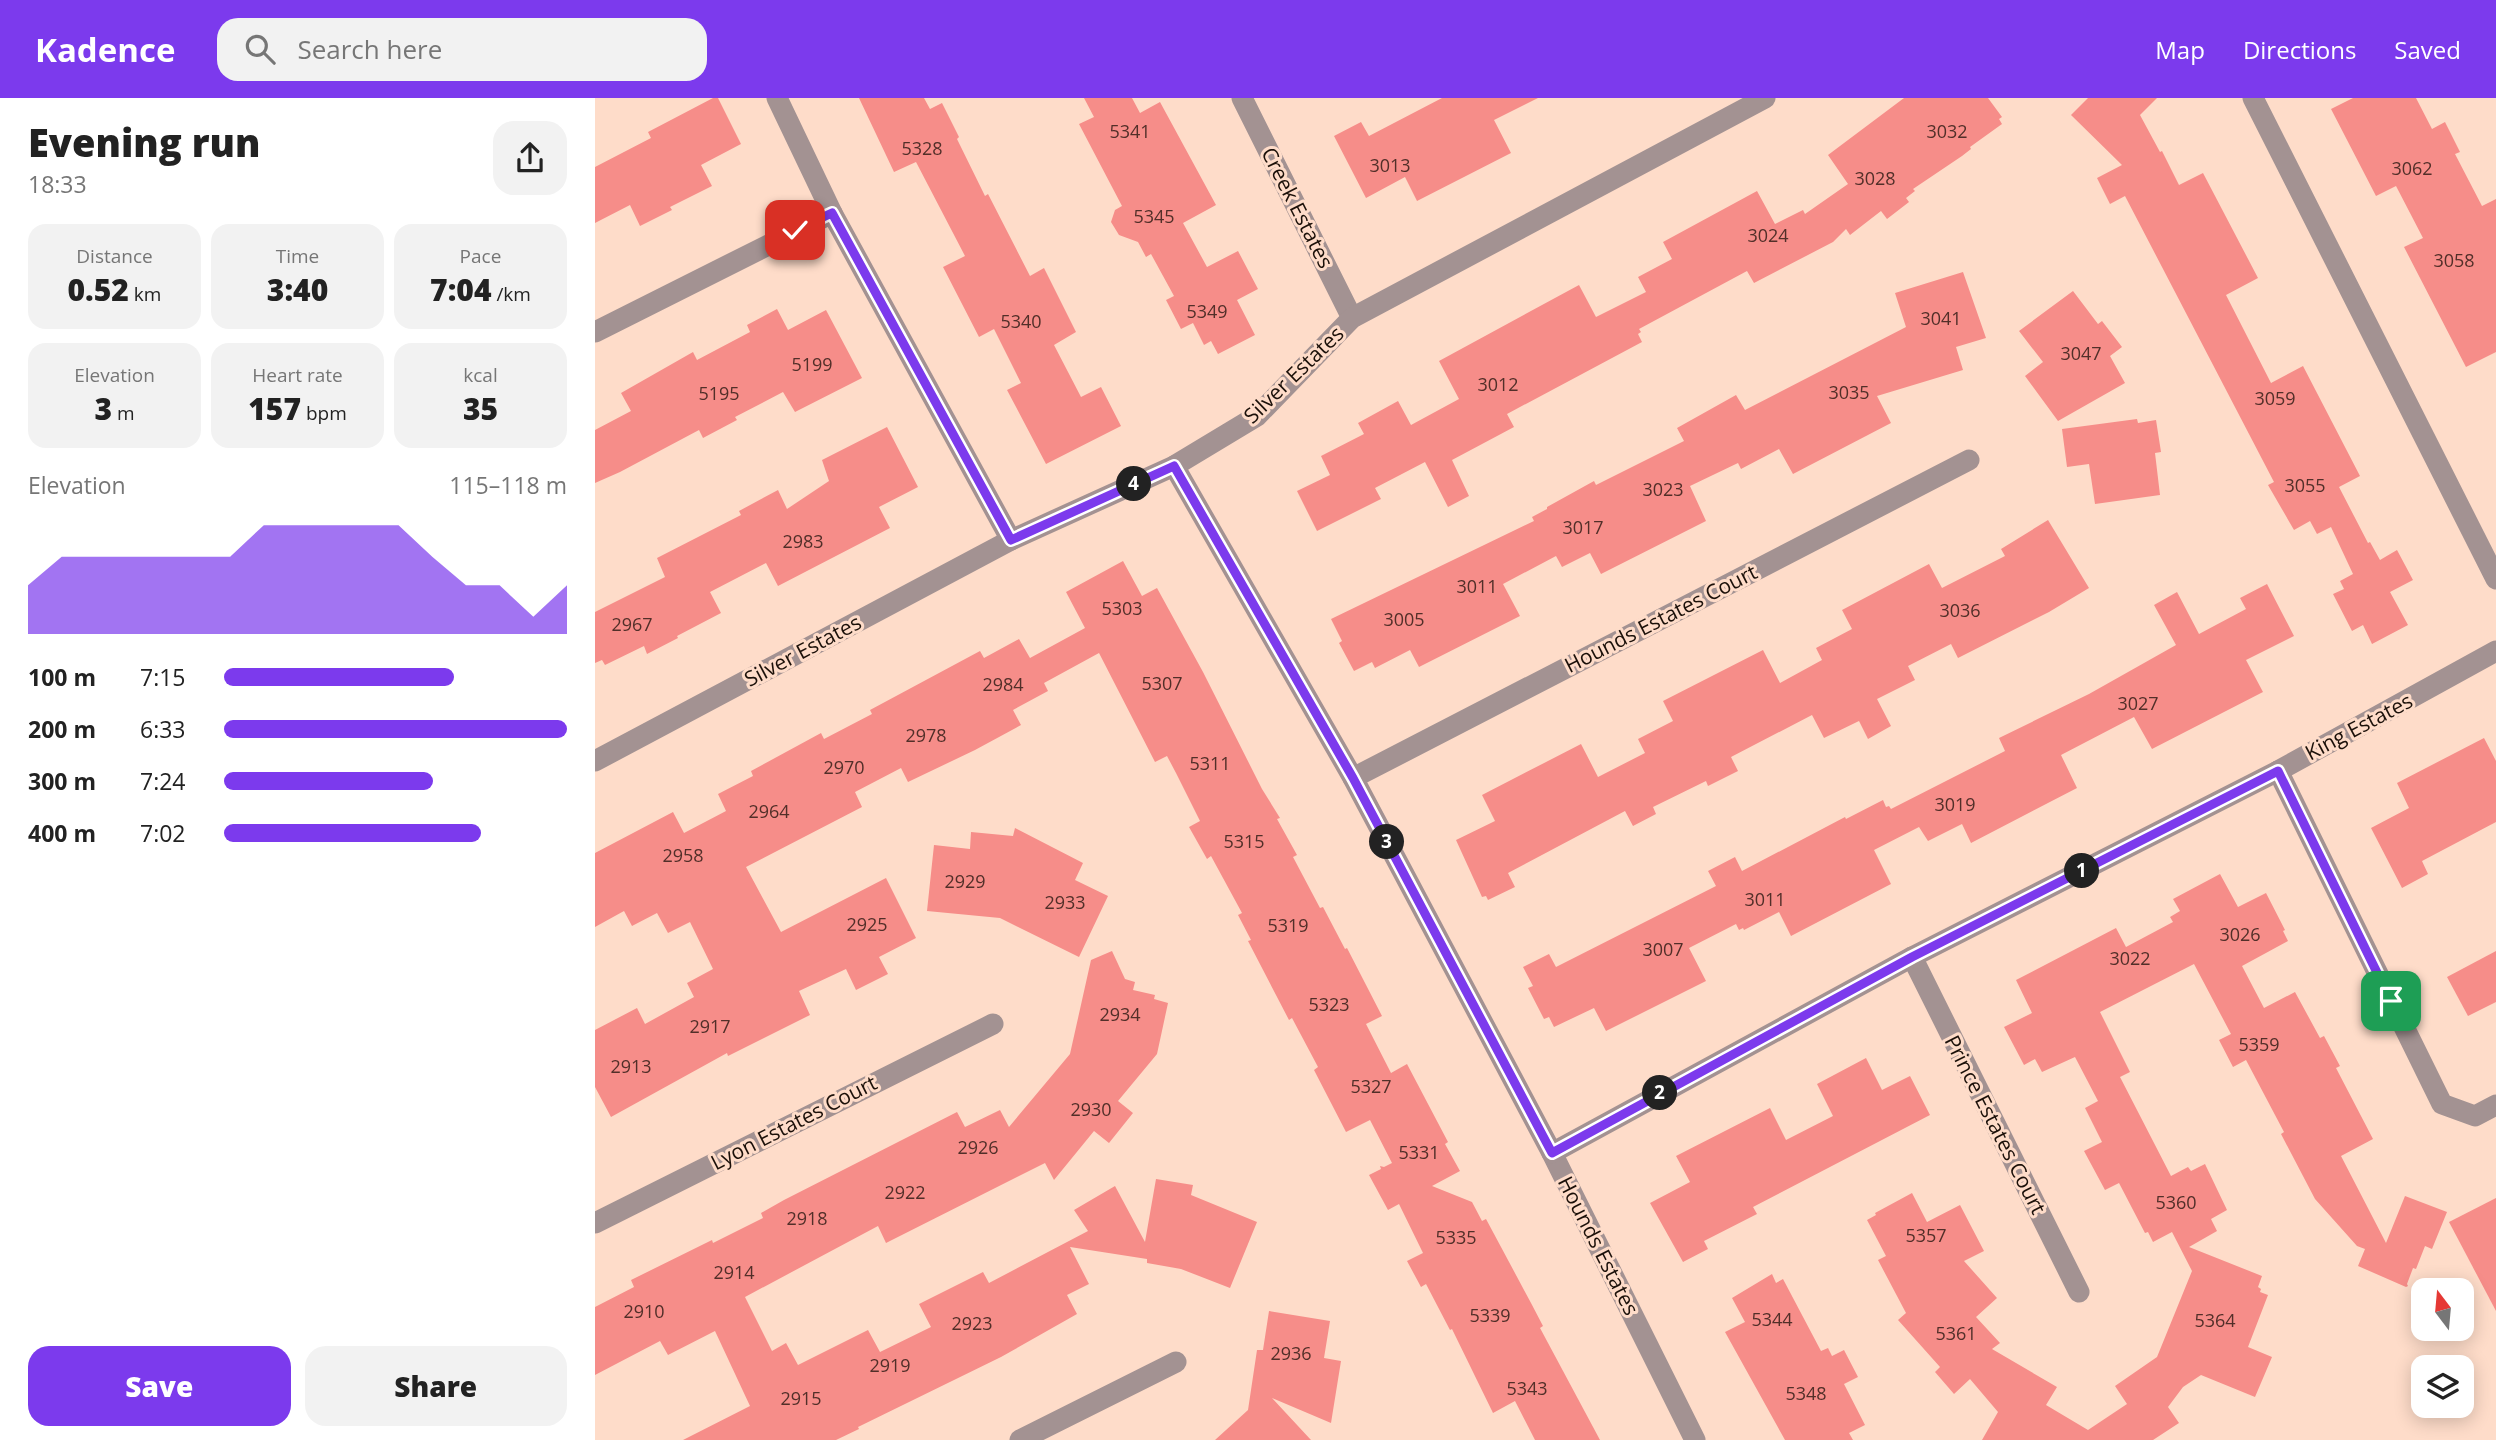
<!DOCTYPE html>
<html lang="en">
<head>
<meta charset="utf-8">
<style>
	:root { --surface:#fff; --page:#f2f2f2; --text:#222; --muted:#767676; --accent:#7c3aed }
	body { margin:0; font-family:"Open Sans",sans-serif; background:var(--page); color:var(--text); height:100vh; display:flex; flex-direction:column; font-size:26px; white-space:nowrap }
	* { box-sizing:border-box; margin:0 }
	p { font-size:23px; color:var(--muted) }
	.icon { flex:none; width:38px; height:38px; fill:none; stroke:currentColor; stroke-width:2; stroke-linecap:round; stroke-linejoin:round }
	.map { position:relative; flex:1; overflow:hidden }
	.sheet { display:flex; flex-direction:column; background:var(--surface); width:595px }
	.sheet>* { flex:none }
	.needle { width:46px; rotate:344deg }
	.tools { position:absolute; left:1816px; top:1180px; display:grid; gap:14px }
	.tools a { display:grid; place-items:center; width:63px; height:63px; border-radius:14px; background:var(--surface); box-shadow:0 4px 18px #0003; font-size:35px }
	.pin { position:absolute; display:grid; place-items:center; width:60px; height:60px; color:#fff; margin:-30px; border-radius:14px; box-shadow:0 4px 10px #0006 }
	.km { position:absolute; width:35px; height:35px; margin:-18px; border-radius:50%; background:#222; color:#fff; font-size:19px; line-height:35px; text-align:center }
	.round { display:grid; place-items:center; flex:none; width:74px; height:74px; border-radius:21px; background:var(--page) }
	.summary { display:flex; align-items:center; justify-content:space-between; height:119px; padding:0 28px }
	h1 { font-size:38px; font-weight:800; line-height:52px }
	.stats { display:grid; grid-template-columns:repeat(3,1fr); gap:10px; height:119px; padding:7px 28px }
	.stats div { display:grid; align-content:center; border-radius:18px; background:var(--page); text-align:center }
	.stats b { font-size:30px; font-weight:800 }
	.stats small { font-size:19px; font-weight:400 }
	.stats p { font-size:19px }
	.chart { height:196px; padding:14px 28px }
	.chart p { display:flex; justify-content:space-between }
	.chart svg { width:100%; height:126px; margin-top:7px; fill:var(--accent); opacity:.7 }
	.cta { display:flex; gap:14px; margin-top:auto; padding:14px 28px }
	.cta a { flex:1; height:80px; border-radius:21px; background:var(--accent); color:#fff; font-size:28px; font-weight:800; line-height:80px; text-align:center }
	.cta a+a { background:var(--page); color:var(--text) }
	ul { padding:0 28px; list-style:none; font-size:23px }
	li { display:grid; grid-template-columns:112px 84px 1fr; align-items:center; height:52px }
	li i { height:18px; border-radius:9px; background:var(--accent) }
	header { display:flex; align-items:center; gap:42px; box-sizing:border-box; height:98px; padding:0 35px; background:var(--accent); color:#fff }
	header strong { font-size:33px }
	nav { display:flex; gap:38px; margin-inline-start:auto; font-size:24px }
	.search { width:490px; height:63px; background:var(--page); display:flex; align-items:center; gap:18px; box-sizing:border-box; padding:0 24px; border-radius:21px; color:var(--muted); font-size:26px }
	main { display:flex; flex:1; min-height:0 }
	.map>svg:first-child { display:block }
	.building { fill:#f68d89 }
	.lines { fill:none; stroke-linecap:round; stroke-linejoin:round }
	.minor { stroke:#a39292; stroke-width:21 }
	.route-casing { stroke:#fff; stroke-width:14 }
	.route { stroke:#7c3aed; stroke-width:9 }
	.labels { text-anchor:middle; stroke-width:6; stroke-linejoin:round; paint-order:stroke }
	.number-label { font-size:18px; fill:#522f29 }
	.street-label { font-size:21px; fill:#1b1009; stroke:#fedcc9 }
</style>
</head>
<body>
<header>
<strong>Kadence</strong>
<div class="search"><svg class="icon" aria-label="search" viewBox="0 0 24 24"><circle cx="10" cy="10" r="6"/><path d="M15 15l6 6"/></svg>Search here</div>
<nav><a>Map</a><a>Directions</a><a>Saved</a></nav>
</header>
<main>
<section class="sheet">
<div class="summary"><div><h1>Evening run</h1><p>18:33</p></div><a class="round"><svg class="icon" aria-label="share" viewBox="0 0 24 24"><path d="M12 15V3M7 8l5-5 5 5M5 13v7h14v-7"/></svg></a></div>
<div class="stats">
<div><p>Distance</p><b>0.52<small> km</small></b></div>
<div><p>Time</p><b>3:40</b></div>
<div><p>Pace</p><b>7:04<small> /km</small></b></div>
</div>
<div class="stats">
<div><p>Elevation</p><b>3<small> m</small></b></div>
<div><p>Heart rate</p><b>157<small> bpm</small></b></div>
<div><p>kcal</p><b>35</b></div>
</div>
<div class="chart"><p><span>Elevation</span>115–118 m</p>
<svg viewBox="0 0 160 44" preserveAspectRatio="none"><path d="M0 44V27L10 17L20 17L30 17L40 17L50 17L60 17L70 6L80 6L90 6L100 6L110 6L120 17L130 27L140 27L150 38L160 27V44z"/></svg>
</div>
<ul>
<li><b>100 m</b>7:15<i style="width:67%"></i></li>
<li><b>200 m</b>6:33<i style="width:100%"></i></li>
<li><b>300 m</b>7:24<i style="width:61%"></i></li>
<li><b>400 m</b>7:02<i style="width:75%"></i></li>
</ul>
<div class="cta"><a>Save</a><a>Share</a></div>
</section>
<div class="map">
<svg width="1901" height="1342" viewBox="0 0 1901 1342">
	<rect width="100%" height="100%" fill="#fedcc9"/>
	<!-- building -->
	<g class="building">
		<path d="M 118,0 L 123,0 L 146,46 L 106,67 L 117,88 L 75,109 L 77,112 L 45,128 L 35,107 L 0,125 L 0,69 L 56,40 L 53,34 Z"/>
		<path d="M 264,0 L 329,0 L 335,11 L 347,5 L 364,39 L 362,41 L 390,98 L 393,96 L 435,178 L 449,170 L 481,234 L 459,247 L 486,299 L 506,289 L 526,328 L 451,366 L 412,292 L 426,285 L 399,231 L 384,239 L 348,169 L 370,158 L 321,64 L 299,74 Z"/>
		<path d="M 489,0 L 537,0 L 545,15 L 565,4 L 621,107 L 588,125 L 612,169 L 643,153 L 663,191 L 642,202 L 660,237 L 623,256 L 616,243 L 609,247 L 598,225 L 586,231 L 571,202 L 579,198 L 556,156 L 551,159 L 543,144 L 524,137 L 516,124 L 520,112 L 527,108 L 484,26 L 499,19 Z"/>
		<path d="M 847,0 L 943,0 L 899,22 L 916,55 L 822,103 L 810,79 L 771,100 L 739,38 L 766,24 L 774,38 Z"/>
		<path d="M 1309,0 L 1393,0 L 1407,19 L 1404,21 L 1407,26 L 1375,49 L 1376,51 L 1367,58 L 1318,91 L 1320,93 L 1311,100 L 1314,104 L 1292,121 L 1286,113 L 1255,137 L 1251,131 L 1238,144 L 1159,185 L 1152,173 L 1044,231 L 1046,234 L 1043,236 L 1047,244 L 912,316 L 919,329 L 857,362 L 874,398 L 853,409 L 830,364 L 780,390 L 786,401 L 722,433 L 702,393 L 735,377 L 726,358 L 769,336 L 763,325 L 803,303 L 816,327 L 864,301 L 844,263 L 984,187 L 1001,219 L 1051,194 L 1043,179 L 1077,161 L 1068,144 L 1162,93 L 1180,126 L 1208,112 L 1210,116 L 1253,86 L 1233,57 Z"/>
		<path d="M 1493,0 L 1562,0 L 1545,17 L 1565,54 L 1567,53 L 1584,87 L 1608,75 L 1663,180 L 1631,197 L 1676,285 L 1708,268 L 1765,378 L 1744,389 L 1773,445 L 1775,444 L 1785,462 L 1802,452 L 1818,482 L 1795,494 L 1813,527 L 1777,546 L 1768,527 L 1757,533 L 1738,496 L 1749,491 L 1745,483 L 1758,476 L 1736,429 L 1722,436 L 1715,423 L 1699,432 L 1673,387 L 1679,384 L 1530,98 L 1515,106 L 1502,80 L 1527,67 L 1476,17 Z"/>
		<path d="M 1758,0 L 1821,0 L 1837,31 L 1850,24 L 1865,54 L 1860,56 L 1887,108 L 1901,101 L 1901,254 L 1871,269 L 1809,149 L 1828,140 L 1801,88 L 1781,98 L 1736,11 Z"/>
		<path d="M 1368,174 L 1391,240 L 1361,249 L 1368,272 L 1282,298 L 1296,325 L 1198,376 L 1184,351 L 1146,371 L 1143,365 L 1095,388 L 1111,423 L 1006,476 L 995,455 L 967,469 L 961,458 L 908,486 L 925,518 L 824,569 L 815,552 L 780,570 L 777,564 L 759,573 L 744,545 L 747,543 L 736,521 L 939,423 L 937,419 L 952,411 L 952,409 L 999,383 L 1001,387 L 1089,343 L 1082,330 L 1141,297 L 1150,312 L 1311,229 L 1300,195 Z"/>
		<path d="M 1478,193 L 1503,226 L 1507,223 L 1527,249 L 1515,258 L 1530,285 L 1463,323 L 1430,278 L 1448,264 L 1424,233 Z"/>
		<path d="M 182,211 L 193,232 L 231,212 L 267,280 L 200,314 L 188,294 L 140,319 L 142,322 L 108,340 L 104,332 L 25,374 L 0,385 L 0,332 L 36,313 L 26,295 L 98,254 L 102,262 L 155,234 L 152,227 Z"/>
		<path d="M 1542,321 L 1543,325 L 1561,322 L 1566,354 L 1560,355 L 1565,397 L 1500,406 L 1494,366 L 1472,369 L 1467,331 Z"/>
		<path d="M 292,329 L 323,389 L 284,409 L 295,430 L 183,488 L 171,465 L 115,494 L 126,515 L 82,538 L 83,540 L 52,556 L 49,548 L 10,567 L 7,562 L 0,565 L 0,514 L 70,479 L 62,460 L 146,417 L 144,413 L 183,392 L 192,411 L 234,383 L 227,362 Z"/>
		<path d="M 1453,422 L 1494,490 L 1454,514 L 1363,560 L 1356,546 L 1313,568 L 1320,582 L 1282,601 L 1296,628 L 1273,641 L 1264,623 L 1229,640 L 1217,617 L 1136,659 L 1143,673 L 1113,688 L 1111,683 L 1058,709 L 1061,716 L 1038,728 L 1030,713 L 913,775 L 920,789 L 893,802 L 891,798 L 887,799 L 861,742 L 900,723 L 887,697 L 986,646 L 1003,679 L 1050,655 L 1043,641 L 1078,623 L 1068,603 L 1168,552 L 1185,585 L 1227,562 L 1221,550 L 1257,531 L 1247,512 L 1334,466 L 1347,490 L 1410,458 L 1406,451 Z"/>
		<path d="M 528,463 L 547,498 L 562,490 L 608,574 L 667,691 L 685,720 L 682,721 L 702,757 L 698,759 L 725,810 L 728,809 L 750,851 L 752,850 L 787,918 L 771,926 L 796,975 L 812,966 L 853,1044 L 850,1046 L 865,1073 L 837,1088 L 877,1104 L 887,1123 L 891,1121 L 936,1205 L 948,1228 L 945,1230 L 1005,1342 L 940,1342 L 920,1303 L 898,1315 L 857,1231 L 855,1232 L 831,1186 L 826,1189 L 812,1163 L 828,1155 L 804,1106 L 793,1112 L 774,1077 L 786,1071 L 785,1068 L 789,1069 L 797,1065 L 775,1022 L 751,1034 L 719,972 L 723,969 L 697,920 L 694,922 L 653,843 L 656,842 L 643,817 L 647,815 L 616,758 L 612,761 L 594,729 L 605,723 L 581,675 L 572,658 L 560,664 L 504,555 L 449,585 L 453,593 L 418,612 L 426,627 L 380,652 L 313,684 L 306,670 L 260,694 L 267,709 L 151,769 L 186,834 L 291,780 L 321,840 L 284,859 L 293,876 L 261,892 L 251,871 L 204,893 L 215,917 L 133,958 L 132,955 L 16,1019 L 0,989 L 0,932 L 42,910 L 50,926 L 99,899 L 92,885 L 118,871 L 95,824 L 73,835 L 62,815 L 37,828 L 29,813 L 0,829 L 0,755 L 78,714 L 89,735 L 131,713 L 123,696 L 158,678 L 156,673 L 226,635 L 229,641 L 277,616 L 275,612 L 385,553 L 389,560 L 424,541 L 435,560 L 490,530 L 471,494 Z"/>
		<path d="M 1672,486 L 1699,538 L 1651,562 L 1668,594 L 1557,651 L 1539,619 L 1466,657 L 1482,690 L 1376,745 L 1367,726 L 1333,743 L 1324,729 L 1279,752 L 1296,786 L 1196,838 L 1184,814 L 1149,832 L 1148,830 L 1144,832 L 1141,826 L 1094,850 L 1111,883 L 1011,933 L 999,910 L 959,929 L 954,919 L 949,921 L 933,890 L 938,888 L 928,869 L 954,856 L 961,869 L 1121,788 L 1113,773 L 1140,759 L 1147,773 L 1250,719 L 1251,721 L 1288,702 L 1291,709 L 1294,708 L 1296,711 L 1410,653 L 1404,640 L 1494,596 L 1581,547 L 1559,507 L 1582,494 L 1604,536 L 1651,511 L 1645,500 Z"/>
		<path d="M 1889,640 L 1901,663 L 1901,724 L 1827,763 L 1833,776 L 1807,790 L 1776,730 L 1814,710 L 1802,685 Z"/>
		<path d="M 420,730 L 488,765 L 480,782 L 513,798 L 484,859 L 405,820 L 332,813 L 339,747 L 375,751 L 376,734 L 418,738 Z"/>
		<path d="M 1625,776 L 1643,809 L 1671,795 L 1690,832 L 1688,833 L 1693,843 L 1647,868 L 1669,910 L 1700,894 L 1725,940 L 1729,938 L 1745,968 L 1741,970 L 1778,1041 L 1746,1058 L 1791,1145 L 1810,1098 L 1852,1114 L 1837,1151 L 1830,1148 L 1821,1171 L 1818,1170 L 1812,1186 L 1813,1188 L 1811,1189 L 1763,1168 L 1770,1151 L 1762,1148 L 1720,1101 L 1686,1036 L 1689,1034 L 1651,962 L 1638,969 L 1624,942 L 1636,936 L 1599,866 L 1505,914 L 1535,974 L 1525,979 L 1576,1078 L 1593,1069 L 1596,1073 L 1610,1066 L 1632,1112 L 1616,1121 L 1622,1133 L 1594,1149 L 1667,1178 L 1663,1189 L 1666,1191 L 1665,1194 L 1673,1197 L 1653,1249 L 1677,1259 L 1660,1299 L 1606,1277 L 1588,1289 L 1573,1309 L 1584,1325 L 1558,1342 L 1387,1342 L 1403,1314 L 1375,1281 L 1359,1296 L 1340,1274 L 1345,1269 L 1303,1222 L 1311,1215 L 1283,1162 L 1291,1158 L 1272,1122 L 1281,1117 L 1280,1115 L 1317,1095 L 1332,1124 L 1365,1107 L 1389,1153 L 1369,1163 L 1402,1200 L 1381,1219 L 1405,1245 L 1397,1251 L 1462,1289 L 1451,1307 L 1493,1332 L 1532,1306 L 1520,1288 L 1562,1259 L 1597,1173 L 1577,1134 L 1558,1144 L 1553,1134 L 1550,1135 L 1524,1085 L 1510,1092 L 1489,1053 L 1507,1044 L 1490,1010 L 1503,1003 L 1480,959 L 1447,974 L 1440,961 L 1429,967 L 1409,929 L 1437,915 L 1421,882 L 1521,830 L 1531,849 L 1578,824 L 1575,819 L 1585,813 L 1578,801 Z"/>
		<path d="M 517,853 L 530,881 L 540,884 L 538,892 L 560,897 L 559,901 L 573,905 L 562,956 L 523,1003 L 538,1015 L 514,1045 L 499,1033 L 459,1082 L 450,1065 L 291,1145 L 283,1128 L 150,1199 L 177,1253 L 191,1245 L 203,1267 L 273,1232 L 285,1254 L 336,1229 L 324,1206 L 388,1174 L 394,1185 L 493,1133 L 479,1112 L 520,1088 L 550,1144 L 561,1081 L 598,1087 L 596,1097 L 662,1124 L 635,1190 L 586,1171 L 552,1165 L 552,1161 L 475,1149 L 494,1186 L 472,1197 L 482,1216 L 406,1259 L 263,1329 L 264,1331 L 241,1342 L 88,1342 L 155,1308 L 120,1233 L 73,1257 L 65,1243 L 0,1277 L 0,1209 L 39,1189 L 36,1182 L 117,1142 L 118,1145 L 168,1120 L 166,1115 L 189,1102 L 362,1014 L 370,1029 L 405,1012 L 414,1029 L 475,956 L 496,862 Z"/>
		<path d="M 1901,853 L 1901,904 L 1873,918 L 1852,879 Z"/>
		<path d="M 1271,960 L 1287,992 L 1315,978 L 1335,1017 L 1158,1109 L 1162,1116 L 1109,1143 L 1113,1151 L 1088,1164 L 1055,1105 L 1095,1084 L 1081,1058 L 1175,1010 L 1191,1042 L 1238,1018 L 1222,986 Z"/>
		<path d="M 1901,1100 L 1901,1213 L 1854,1124 Z"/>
		<path d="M 1177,1176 L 1181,1185 L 1188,1181 L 1226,1253 L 1233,1250 L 1237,1258 L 1249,1252 L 1263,1279 L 1249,1286 L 1270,1327 L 1254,1335 L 1258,1342 L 1190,1342 L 1130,1234 L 1150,1224 L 1137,1200 Z"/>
		<path d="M 674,1213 L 735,1223 L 729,1260 L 746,1263 L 736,1325 L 677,1300 L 716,1342 L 620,1342 L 653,1312 L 662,1252 L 668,1252 Z"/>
	</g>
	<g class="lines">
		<!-- minor -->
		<g class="minor">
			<path d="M 182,0 L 237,115 L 416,442"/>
			<path d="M 647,0 L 757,220"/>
			<path d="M 1658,0 L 1901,481"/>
			<path d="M 0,234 L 237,115"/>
			<path d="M 579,368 L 758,680 L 957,1055 L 1100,1342"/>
			<path d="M 0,663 L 416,442 L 579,368 L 662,318 L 757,220 L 1170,0"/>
			<path d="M 1683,673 L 1847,1006 L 1880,1018 L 1901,1007"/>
			<path d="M 758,680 L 1374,362"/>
			<path d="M 1317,859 L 1484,1194"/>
			<path d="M 957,1055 L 1317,859 L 1683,673 L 1901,553"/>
			<path d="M 0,1125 L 398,926"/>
			<path d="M 425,1342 L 581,1264"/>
		</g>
	</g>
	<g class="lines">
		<defs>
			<path id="route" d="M 200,132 L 237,115 L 416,442 L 579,368 L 758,680 L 957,1055 L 1317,859 L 1683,673 L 1796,903"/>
		</defs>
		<!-- route casing -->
		<use href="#route" class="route-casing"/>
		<!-- route -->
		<use href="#route" class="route"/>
	</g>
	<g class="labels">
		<!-- number labels -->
		<g class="number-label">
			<text x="535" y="40">5341</text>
			<text x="1352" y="40">3032</text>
			<text x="327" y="57">5328</text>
			<text x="795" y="74">3013</text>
			<text x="1817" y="77">3062</text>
			<text x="1280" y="87">3028</text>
			<text x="559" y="125">5345</text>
			<text x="1173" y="144">3024</text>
			<text x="1859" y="169">3058</text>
			<text x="612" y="220">5349</text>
			<text x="1346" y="227">3041</text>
			<text x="426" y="230">5340</text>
			<text x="1486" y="262">3047</text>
			<text x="217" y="273">5199</text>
			<text x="903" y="293">3012</text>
			<text x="1254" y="301">3035</text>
			<text x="124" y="302">5195</text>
			<text x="1680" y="307">3059</text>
			<text x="1710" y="394">3055</text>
			<text x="1068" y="398">3023</text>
			<text x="988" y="436">3017</text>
			<text x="208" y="450">2983</text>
			<text x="882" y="495">3011</text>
			<text x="527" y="517">5303</text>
			<text x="1365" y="519">3036</text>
			<text x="809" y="528">3005</text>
			<text x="37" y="533">2967</text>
			<text x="567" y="592">5307</text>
			<text x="408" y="593">2984</text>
			<text x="1543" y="612">3027</text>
			<text x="331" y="644">2978</text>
			<text x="615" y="672">5311</text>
			<text x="249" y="676">2970</text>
			<text x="1360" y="713">3019</text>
			<text x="174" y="720">2964</text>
			<text x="649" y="750">5315</text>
			<text x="88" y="764">2958</text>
			<text x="370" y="790">2929</text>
			<text x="1170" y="808">3011</text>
			<text x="470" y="811">2933</text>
			<text x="272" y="833">2925</text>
			<text x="693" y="834">5319</text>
			<text x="1645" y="843">3026</text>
			<text x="1068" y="858">3007</text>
			<text x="1535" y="867">3022</text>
			<text x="734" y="913">5323</text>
			<text x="525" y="923">2934</text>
			<text x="115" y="935">2917</text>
			<text x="1664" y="953">5359</text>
			<text x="36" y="975">2913</text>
			<text x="776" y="995">5327</text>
			<text x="496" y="1018">2930</text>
			<text x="383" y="1056">2926</text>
			<text x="824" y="1061">5331</text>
			<text x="310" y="1101">2922</text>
			<text x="1581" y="1111">5360</text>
			<text x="212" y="1127">2918</text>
			<text x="1331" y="1144">5357</text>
			<text x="861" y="1146">5335</text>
			<text x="139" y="1181">2914</text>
			<text x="49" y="1220">2910</text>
			<text x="895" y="1224">5339</text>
			<text x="1177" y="1228">5344</text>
			<text x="1620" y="1229">5364</text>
			<text x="377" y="1232">2923</text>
			<text x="1361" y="1242">5361</text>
			<text x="696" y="1262">2936</text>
			<text x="295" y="1274">2919</text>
			<text x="932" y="1297">5343</text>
			<text x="1211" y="1302">5348</text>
			<text x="206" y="1307">2915</text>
		</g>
		<!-- street labels -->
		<g class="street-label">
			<text transform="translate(702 110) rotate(63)" y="7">Creek Estates</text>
			<text transform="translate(699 277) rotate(-44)" y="7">Silver Estates</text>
			<text transform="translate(1066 521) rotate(-27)" y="7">Hounds Estates Court</text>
			<text transform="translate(208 553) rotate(-28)" y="7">Silver Estates</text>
			<text transform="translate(1764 629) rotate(-28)" y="7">King Estates</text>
			<text transform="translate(199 1025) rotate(-27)" y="7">Lyon Estates Court</text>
			<text transform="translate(1400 1027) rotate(63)" y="7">Prince Estates Court</text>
			<text transform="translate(1003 1148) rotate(63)" y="7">Hounds Estates</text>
		</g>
	</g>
</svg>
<div class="tools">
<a><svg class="needle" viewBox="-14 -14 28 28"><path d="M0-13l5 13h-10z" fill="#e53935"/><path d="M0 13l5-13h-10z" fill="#767676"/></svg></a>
<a><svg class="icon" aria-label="layers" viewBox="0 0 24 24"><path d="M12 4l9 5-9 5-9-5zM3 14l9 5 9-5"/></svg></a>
</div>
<div class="pin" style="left:1796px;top:903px;background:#1e9e55"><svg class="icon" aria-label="arrive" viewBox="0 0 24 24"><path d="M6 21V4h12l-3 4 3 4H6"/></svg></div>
<div class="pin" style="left:200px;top:132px;background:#d93025"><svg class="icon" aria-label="check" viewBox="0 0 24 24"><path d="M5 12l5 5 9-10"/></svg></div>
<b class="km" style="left:1487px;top:773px">1</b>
<b class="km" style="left:1065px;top:995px">2</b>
<b class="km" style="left:792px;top:744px">3</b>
<b class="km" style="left:539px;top:386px">4</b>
</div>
</main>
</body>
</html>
